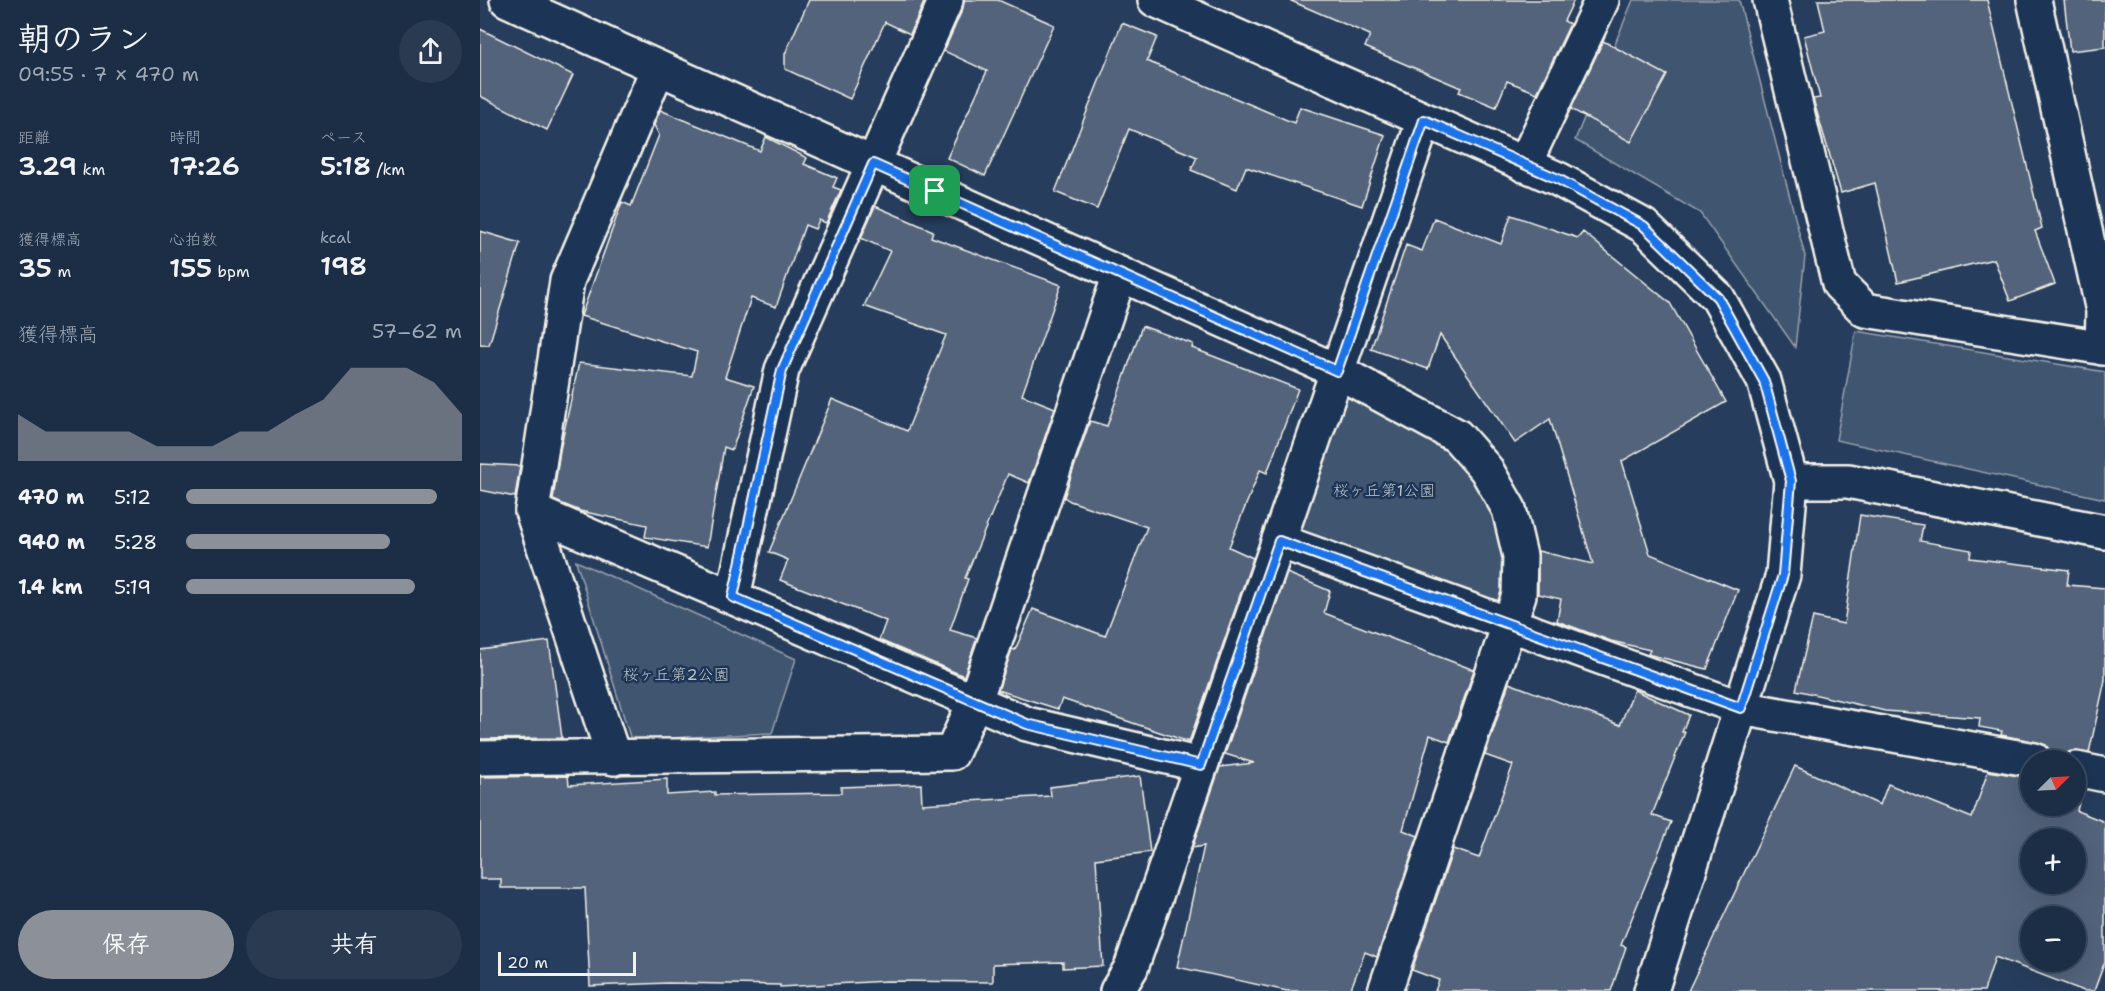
<!DOCTYPE html>
<html lang="ja">
<head>
<meta charset="utf-8">
<style>
	:root { --surface:#1c2e46; --page:#293a51; --text:#f1f3f6; --muted:#a0a8b3; --line:#3a4a5f; --accent:#8c9099 }
	body { margin:0; font-family:"Shantell Sans","Klee One",sans-serif; background:var(--page); color:var(--text); height:100vh; display:flex; flex-direction:column; font-size:22px; white-space:nowrap }
	* { box-sizing:border-box; margin:0 }
	p { font-size:20px; color:var(--muted) }
	.icon { flex:none; width:33px; height:33px; fill:none; stroke:currentColor; stroke-width:2; stroke-linecap:round; stroke-linejoin:round }
	.map { position:relative; flex:1; overflow:hidden }
	.drawer { display:flex; flex-direction:column; background:var(--surface); width:480px }
	.drawer>* { flex:none }
	.needle { width:39px; rotate:66deg }
	.controls { position:absolute; left:1540px; top:750px; display:grid; gap:12px }
	.controls a { display:grid; place-items:center; width:66px; height:66px; border-radius:50%; background:var(--surface); box-shadow:0 6px 24px #0002,0 0 0 2px var(--line); font-size:30px }
	.scale { position:absolute; left:18px; bottom:15px; width:138px; box-sizing:border-box; padding-left:6px; border:3px solid #f4f1e8; border-top:0; font-size:16px; line-height:21px; white-space:nowrap; color:#f4f1e8; -webkit-text-stroke:4px #1d3557; paint-order:stroke }
	.pin { position:absolute; display:grid; place-items:center; width:51px; height:51px; color:#fff; margin:-26px; border-radius:12px; box-shadow:0 3px 9px #0006 }
	.round { display:grid; place-items:center; flex:none; width:63px; height:63px; border-radius:32px; background:var(--page) }
	.head { display:flex; align-items:center; justify-content:space-between; height:102px; padding:0 18px }
	h1 { font-size:33px; font-weight:600; line-height:45px }
	.stats { display:grid; grid-template-columns:repeat(3,1fr); gap:9px; height:102px; padding:6px 18px }
	.stats div { display:grid; align-content:center }
	.stats b { font-size:26px; font-weight:600 }
	.stats small { font-size:16px; font-weight:400 }
	.stats p { font-size:16px }
	.chart { height:168px; padding:12px 18px }
	.chart p { display:flex; justify-content:space-between }
	.chart svg { width:100%; height:108px; margin-top:6px; fill:var(--accent); opacity:.7 }
	.cta { display:flex; gap:12px; margin-top:auto; padding:12px 18px }
	.cta a { flex:1; height:69px; border-radius:36px; background:var(--accent); color:#fff; font-size:24px; font-weight:600; line-height:69px; text-align:center }
	.cta a+a { background:var(--page); color:var(--text) }
	ul { padding:0 18px; list-style:none; font-size:20px }
	li { display:grid; grid-template-columns:96px 72px 1fr; align-items:center; height:45px }
	li i { height:15px; border-radius:8px; background:var(--accent) }
	main { display:flex; flex:1; min-height:0 }
	.map>svg:first-child { display:block }
	.green { fill:#40546f; stroke:#9aa2ac; stroke-width:1.5 }
	.building { fill:#52647b; stroke:#f4f1e8; stroke-width:1.5; fill-rule:evenodd }
	.lines { fill:none; stroke-linecap:round; stroke-linejoin:round }
	.minor-casing { stroke:#f4f1e8; stroke-width:38 }
	.tertiary-casing { stroke:#f4f1e8; stroke-width:38 }
	.minor { stroke:#1d3557; stroke-width:33 }
	.tertiary { stroke:#1d3557; stroke-width:33 }
	.route-casing { stroke:#fff; stroke-width:12 }
	.route { stroke:#1a73e8; stroke-width:8 }
	.labels { text-anchor:middle; stroke-width:5; stroke-linejoin:round; paint-order:stroke }
	.park-label { font-size:16px; fill:#bec2c4; stroke:#1d3557 }
</style>
</head>
<body>
<main>
<section class="drawer">
<div class="head"><div><h1>朝のラン</h1><p>09:55 · 7 × 470 m</p></div><a class="round"><svg class="icon" aria-label="share" viewBox="0 0 24 24"><path d="M12 15V3M7 8l5-5 5 5M5 13v7h14v-7"/></svg></a></div>
<div class="stats">
<div><p>距離</p><b>3.29<small> km</small></b></div>
<div><p>時間</p><b>17:26</b></div>
<div><p>ペース</p><b>5:18<small> /km</small></b></div>
</div>
<div class="stats">
<div><p>獲得標高</p><b>35<small> m</small></b></div>
<div><p>心拍数</p><b>155<small> bpm</small></b></div>
<div><p>kcal</p><b>198</b></div>
</div>
<div class="chart"><p><span>獲得標高</span>57–62 m</p>
<svg viewBox="0 0 160 44" preserveAspectRatio="none"><path d="M0 44V25L10 32L20 32L30 32L40 32L50 38L60 38L70 38L80 32L90 32L100 25L110 19L120 6L130 6L140 6L150 12L160 25V44z"/></svg>
</div>
<ul>
<li><b>470 m</b>5:12<i style="width:91%"></i></li>
<li><b>940 m</b>5:28<i style="width:74%"></i></li>
<li><b>1.4 km</b>5:19<i style="width:83%"></i></li>
</ul>
<div class="cta"><a>保存</a><a>共有</a></div>
</section>
<div class="map">
<svg width="1625" height="991" viewBox="0 0 1625 991">
	<rect width="100%" height="100%" fill="#263d5d"/>
	<filter id="ink" filterUnits="userSpaceOnUse"><feTurbulence type="fractalNoise" baseFrequency=".0167" numOctaves="2"/><feDisplacementMap in="SourceGraphic" scale="12" xChannelSelector="R" yChannelSelector="G"/><feConvolveMatrix kernelMatrix="1 2 1 2 8 2 1 2 1" color-interpolation-filters="sRGB"/></filter>
	<g filter="url(#ink)">
		<!-- green -->
		<g class="green">
			<path d="M 1153,0 L 1259,0 L 1325,256 L 1315,347 L 1220,213 L 1095,140 Z"/>
			<path d="M 1376,331 L 1625,372 L 1625,499 L 1356,440 Z"/>
			<path d="M 869,392 L 956,443 L 993,472 L 1021,513 L 1027,562 L 1021,603 L 815,531 Z"/>
			<path d="M 96,561 L 316,659 L 292,733 L 151,740 Z"/>
		</g>
		<!-- building -->
		<g class="building">
			<path d="M 329,0 L 445,0 L 430,34 L 405,22 L 370,99 L 305,69 L 305,54 Z"/>
			<path d="M 484,0 L 518,0 L 574,25 L 505,176 L 467,158 L 507,71 L 464,51 L 483,8 Z"/>
			<path d="M 809,0 L 1094,0 L 1084,21 L 1090,24 L 1057,93 L 1027,81 L 1016,107 L 979,92 L 981,88 L 885,47 L 890,35 Z"/>
			<path d="M 1338,0 L 1507,0 L 1562,228 L 1555,231 L 1575,284 L 1530,301 L 1514,259 L 1418,282 L 1395,183 L 1361,193 L 1333,99 L 1340,98 L 1324,36 L 1345,31 Z"/>
			<path d="M 1584,0 L 1625,0 L 1625,47 L 1590,51 Z"/>
			<path d="M 642,23 L 677,37 L 667,61 L 814,123 L 820,107 L 905,135 L 882,206 L 766,167 L 757,189 L 711,170 L 717,157 L 649,129 L 617,209 L 575,192 Z"/>
			<path d="M 0,29 L 93,75 L 67,130 L 0,96 Z"/>
			<path d="M 1123,41 L 1187,75 L 1151,142 L 1091,109 Z"/>
			<path d="M 180,110 L 280,151 L 286,137 L 327,158 L 324,164 L 357,178 L 353,187 L 361,190 L 346,223 L 339,220 L 335,229 L 325,225 L 296,307 L 271,298 L 245,377 L 274,386 L 252,450 L 244,447 L 227,547 L 165,537 L 167,525 L 100,511 L 73,500 L 80,450 L 99,363 L 212,376 L 217,352 L 101,316 L 142,202 L 151,206 L 179,135 L 174,125 Z"/>
			<path d="M 395,206 L 453,231 L 451,237 L 581,285 L 542,395 L 575,408 L 549,483 L 528,474 L 485,578 L 488,579 L 470,630 L 497,638 L 484,676 L 399,640 L 406,621 L 300,580 L 308,560 L 289,552 L 352,399 L 427,431 L 466,335 L 384,306 L 410,251 L 381,238 Z"/>
			<path d="M 1031,215 L 1098,238 L 1103,232 L 1190,303 L 1246,402 L 1142,461 L 1170,554 L 1258,590 L 1227,669 L 1171,655 L 1168,654 L 1170,650 L 1131,641 L 1077,621 L 1081,599 L 1058,594 L 1058,551 L 1113,564 L 1070,419 L 1035,443 L 960,335 L 948,369 L 891,349 L 926,245 L 942,251 L 954,218 L 1021,244 Z"/>
			<path d="M 0,231 L 40,243 L 9,345 L 0,344 Z"/>
			<path d="M 662,326 L 713,344 L 712,348 L 818,389 L 787,473 L 780,470 L 749,547 L 773,558 L 709,742 L 582,699 L 578,709 L 518,690 L 532,649 L 535,650 L 553,609 L 625,636 L 667,527 L 590,501 L 584,497 L 610,421 L 627,426 Z"/>
			<path d="M 0,464 L 40,466 L 35,497 L 0,490 Z"/>
			<path d="M 1380,515 L 1443,525 L 1440,541 L 1491,550 L 1490,558 L 1589,570 L 1587,585 L 1625,588 L 1625,680 L 1609,753 L 1591,751 L 1582,756 L 1580,760 L 1572,760 L 1571,753 L 1566,745 L 1557,742 L 1521,735 L 1522,731 L 1499,727 L 1500,718 L 1405,711 L 1316,690 L 1333,617 L 1364,624 Z"/>
			<path d="M 807,573 L 850,591 L 844,613 L 994,670 L 969,742 L 950,735 L 923,830 L 938,836 L 897,957 L 885,952 L 870,991 L 807,991 L 697,967 L 724,846 L 712,848 L 738,773 L 740,767 L 774,763 L 745,754 Z"/>
			<path d="M 69,641 L 82,738 L 0,739 L 0,650 Z"/>
			<path d="M 1029,683 L 1140,725 L 1154,690 L 1209,715 L 1202,732 L 1205,732 L 1172,815 L 1191,822 L 1141,945 L 1146,947 L 1131,991 L 955,991 L 959,980 L 932,970 L 973,849 L 999,858 L 1033,765 L 1005,755 Z"/>
			<path d="M 1315,766 L 1400,805 L 1408,784 L 1492,818 L 1508,771 L 1551,778 L 1551,806 L 1596,806 L 1596,788 L 1602,789 L 1597,811 L 1625,822 L 1625,961 L 1614,991 L 1604,991 L 1515,957 L 1504,991 L 1208,991 ZM 1551,838 L 1596,838 L 1596,884 L 1551,884 ZM 1551,916 L 1596,916 L 1596,962 L 1551,962 Z"/>
			<path d="M 88,776 L 89,785 L 187,779 L 187,795 L 235,792 L 235,795 L 361,793 L 361,787 L 441,784 L 442,804 L 571,796 L 570,787 L 660,776 L 670,852 L 616,859 L 623,966 L 583,968 L 583,962 L 513,964 L 513,982 L 407,981 L 300,987 L 300,985 L 188,983 L 110,986 L 105,888 L 21,888 L 21,879 L 0,879 L 0,777 Z"/>
		</g>
		<g class="lines">
			<defs>
				<g id="minor">
					<path d="M 27,0 L 857,371 L 977,436 L 1006,469 L 1029,509 L 1040,556 L 1039,595 L 905,991"/>
					<path d="M 1290,0 L 1359,284 L 1385,310 L 1625,348"/>
					<path d="M 1554,0 L 1623,311 L 1622,348"/>
					<path d="M 1044,165 L 1122,0"/>
					<path d="M 1311,481 L 1368,481 L 1625,532"/>
					<path d="M 52,511 L 547,724 L 721,765"/>
					<path d="M 799,541 L 1261,708 L 1554,760"/>
					<path d="M 253,597 L 302,370 L 466,0"/>
					<path d="M 0,758 L 472,753 L 495,701 L 640,274"/>
					<path d="M 134,758 L 52,511 L 87,281 L 178,68"/>
					<path d="M 1596,769 L 1625,775"/>
					<path d="M 637,991 L 651,968 L 944,120"/>
				</g>
				<path id="tertiary" d="M 675,0 L 1078,179 L 1164,226 L 1238,298 L 1284,381 L 1311,481 L 1303,575 L 1171,991"/>
			</defs>
			<!-- minor casing -->
			<use href="#minor" class="minor-casing"/>
			<!-- tertiary casing -->
			<use href="#tertiary" class="tertiary-casing"/>
			<!-- minor -->
			<use href="#minor" class="minor"/>
			<!-- tertiary -->
			<use href="#tertiary" class="tertiary"/>
		</g>
	</g>
	<g class="lines" filter="url(#ink)">
		<defs>
			<path id="route" d="M 944,120 L 1078,179 L 1164,226 L 1238,298 L 1284,381 L 1311,481 L 1303,575 L 1261,708 L 799,541 L 721,765 L 547,724 L 253,597 L 302,370 L 393,164 L 857,371 Z"/>
		</defs>
		<!-- route casing -->
		<use href="#route" class="route-casing"/>
		<!-- route -->
		<use href="#route" class="route"/>
	</g>
	<g class="labels">
		<!-- park labels -->
		<g class="park-label">
			<text x="904" y="496">桜ヶ丘第1公園</text>
			<text x="196" y="680">桜ヶ丘第2公園</text>
		</g>
	</g>
</svg>
<div class="controls">
<a><svg class="needle" viewBox="-14 -14 28 28"><path d="M0-13l5 13h-10z" fill="#e53935"/><path d="M0 13l5-13h-10z" fill="#a0a8b3"/></svg></a>
<a>+</a>
<a>−</a>
</div>
<div class="scale">20 m</div>
<div class="pin" style="left:455px;top:191px;background:#1e9e55"><svg class="icon" aria-label="arrive" viewBox="0 0 24 24"><path d="M6 21V4h12l-3 4 3 4H6"/></svg></div>
</div>
</main>
</body>
</html>
